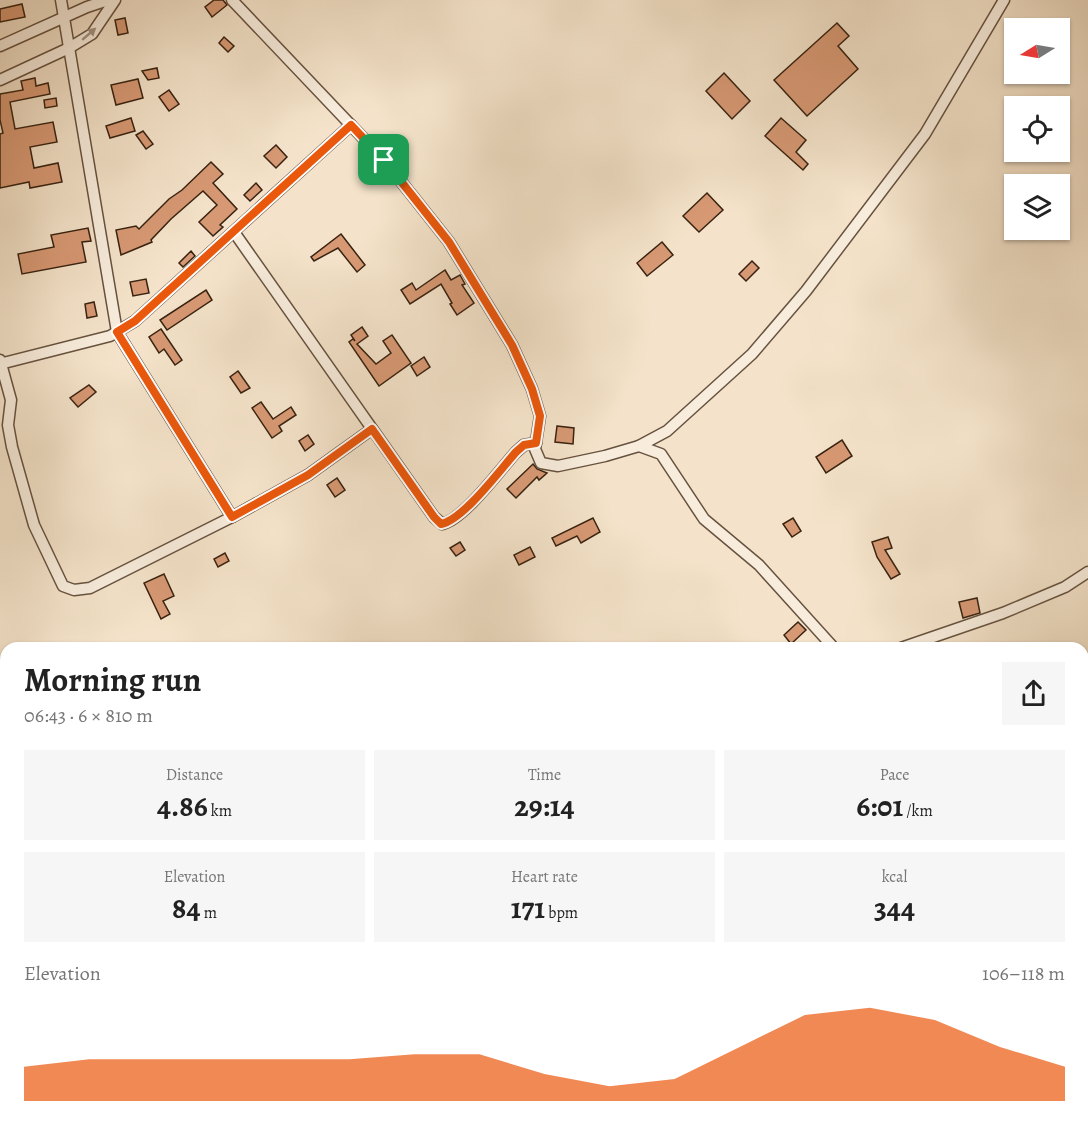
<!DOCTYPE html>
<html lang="en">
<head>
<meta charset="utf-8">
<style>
	:root { --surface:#fff; --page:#f6f6f6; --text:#222; --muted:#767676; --accent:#ea580c }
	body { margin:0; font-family:Alegreya,serif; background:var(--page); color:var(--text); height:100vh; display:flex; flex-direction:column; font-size:22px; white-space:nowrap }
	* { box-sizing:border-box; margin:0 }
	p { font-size:20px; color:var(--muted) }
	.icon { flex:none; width:33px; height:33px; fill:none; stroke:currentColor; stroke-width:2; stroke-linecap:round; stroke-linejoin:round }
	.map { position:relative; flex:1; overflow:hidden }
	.sheet { position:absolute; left:0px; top:642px; width:1089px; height:488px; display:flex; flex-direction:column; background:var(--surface); border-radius:18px 18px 0 0; box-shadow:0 2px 4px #0004 }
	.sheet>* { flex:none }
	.needle { width:39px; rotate:259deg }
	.fabs { position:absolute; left:1004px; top:18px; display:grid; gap:12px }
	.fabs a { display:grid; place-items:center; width:66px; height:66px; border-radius:0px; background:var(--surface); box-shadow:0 2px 4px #0004; font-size:30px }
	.pin { position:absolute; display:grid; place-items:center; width:51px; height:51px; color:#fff; margin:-26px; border-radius:12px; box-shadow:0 3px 9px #0006 }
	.round { display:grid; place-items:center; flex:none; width:63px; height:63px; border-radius:0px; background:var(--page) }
	.head { display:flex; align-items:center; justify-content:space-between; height:102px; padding:0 24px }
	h1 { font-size:33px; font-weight:700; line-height:45px }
	.figures { display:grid; grid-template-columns:repeat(3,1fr); gap:9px; height:102px; padding:6px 24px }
	.figures div { display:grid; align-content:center; border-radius:0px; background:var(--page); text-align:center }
	.figures b { font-size:30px; font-weight:700 }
	.figures small { font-size:16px; font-weight:400 }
	.figures p { font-size:16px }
	.chart { height:168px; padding:12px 24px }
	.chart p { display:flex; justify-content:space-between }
	.chart svg { width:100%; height:108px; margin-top:6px; fill:var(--accent); opacity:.7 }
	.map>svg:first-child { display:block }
	.building { fill:#d79974; stroke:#382211; stroke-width:1.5 }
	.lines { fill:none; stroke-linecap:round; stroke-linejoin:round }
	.street-casing { stroke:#67523f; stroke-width:13 }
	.street { stroke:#f8eddd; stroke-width:10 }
	.oneway { fill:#a29281 }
	.route-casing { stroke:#fff; stroke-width:12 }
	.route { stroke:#ea580c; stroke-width:8 }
</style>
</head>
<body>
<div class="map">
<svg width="1088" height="1129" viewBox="0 0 1088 1129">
	<rect width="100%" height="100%" fill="#f4e3ca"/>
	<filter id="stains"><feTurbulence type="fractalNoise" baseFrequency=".00333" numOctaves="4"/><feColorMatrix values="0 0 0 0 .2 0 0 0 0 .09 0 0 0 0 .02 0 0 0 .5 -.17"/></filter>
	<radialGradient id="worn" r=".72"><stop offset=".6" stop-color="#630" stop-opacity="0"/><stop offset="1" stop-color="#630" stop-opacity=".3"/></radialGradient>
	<!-- building -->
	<g class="building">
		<path d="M 214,0 L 223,0 L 227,5 L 212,17 L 205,7 Z"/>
		<path d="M 22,4 L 25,17 L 0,22 L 0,9 Z"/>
		<path d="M 125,18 L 128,33 L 118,35 L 115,20 Z"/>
		<path d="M 837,23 L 849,36 L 838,46 L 858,69 L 807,116 L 774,80 Z"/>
		<path d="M 224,37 L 234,46 L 228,52 L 219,43 Z"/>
		<path d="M 157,68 L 159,78 L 148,80 L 142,71 Z"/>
		<path d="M 724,73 L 750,101 L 732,119 L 706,91 Z"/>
		<path d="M 35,78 L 36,86 L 48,83 L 50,94 L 10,102 L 15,129 L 53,122 L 57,142 L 30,147 L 34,168 L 58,163 L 62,182 L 30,188 L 29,182 L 0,188 L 0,134 L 3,133 L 0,120 L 0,94 L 23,90 L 21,81 Z"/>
		<path d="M 138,79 L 143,98 L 116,105 L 111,85 Z"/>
		<path d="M 169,90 L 179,104 L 169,111 L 159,97 Z"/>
		<path d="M 56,98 L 57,106 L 45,108 L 44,100 Z"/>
		<path d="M 131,118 L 135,131 L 110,138 L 106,126 Z"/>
		<path d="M 781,118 L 806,140 L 796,152 L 808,164 L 803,170 L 765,136 Z"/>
		<path d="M 143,131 L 153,144 L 146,149 L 136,135 Z"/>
		<path d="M 276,145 L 287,157 L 276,168 L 264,156 Z"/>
		<path d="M 211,162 L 223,174 L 213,183 L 237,209 L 220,225 L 223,227 L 213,236 L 199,222 L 217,205 L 203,191 L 171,219 L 151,240 L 152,242 L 121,255 L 116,230 L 136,226 L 139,229 L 169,199 L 182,190 Z"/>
		<path d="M 256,183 L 262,190 L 250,201 L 244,195 Z"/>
		<path d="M 707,193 L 723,210 L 699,232 L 683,216 Z"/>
		<path d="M 88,228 L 91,241 L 82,242 L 86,262 L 22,274 L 18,254 L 54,247 L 51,235 Z"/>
		<path d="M 341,234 L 365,265 L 357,272 L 338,248 L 314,261 L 311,257 Z"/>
		<path d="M 662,242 L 673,255 L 647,276 L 637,263 Z"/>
		<path d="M 191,251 L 195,256 L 183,267 L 179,263 Z"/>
		<path d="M 752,261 L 759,268 L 746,281 L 739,274 Z"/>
		<path d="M 445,270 L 451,280 L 460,275 L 465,284 L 462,285 L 474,303 L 457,315 L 450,304 L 452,303 L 441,284 L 410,304 L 401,290 L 412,283 L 416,290 Z"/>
		<path d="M 146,279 L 149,293 L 133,296 L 130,282 Z"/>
		<path d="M 206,290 L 212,300 L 167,330 L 160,320 Z"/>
		<path d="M 94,302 L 97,316 L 87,318 L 85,304 Z"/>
		<path d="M 362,327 L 368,336 L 357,344 L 376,364 L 391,353 L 383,341 L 392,335 L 411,363 L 379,386 L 349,342 L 353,339 L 355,341 L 351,335 Z"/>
		<path d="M 161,329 L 182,360 L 175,365 L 164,349 L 159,353 L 149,337 Z"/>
		<path d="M 424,357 L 430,367 L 417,376 L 411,366 Z"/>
		<path d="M 238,371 L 250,388 L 241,393 L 230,377 Z"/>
		<path d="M 89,385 L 96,392 L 78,407 L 70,398 Z"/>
		<path d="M 261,402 L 273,419 L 291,407 L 296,415 L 279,426 L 282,431 L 272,438 L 252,408 Z"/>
		<path d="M 557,426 L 574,428 L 573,444 L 555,442 Z"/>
		<path d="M 308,435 L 314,444 L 305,451 L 299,441 Z"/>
		<path d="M 842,440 L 852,456 L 826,473 L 816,457 Z"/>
		<path d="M 533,464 L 537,469 L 547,473 L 539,480 L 537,477 L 516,498 L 507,489 Z"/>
		<path d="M 337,478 L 345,490 L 335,497 L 327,485 Z"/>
		<path d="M 593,518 L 600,532 L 581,543 L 577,536 L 556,546 L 552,538 Z"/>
		<path d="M 793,518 L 801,531 L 792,537 L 783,524 Z"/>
		<path d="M 888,537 L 892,548 L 885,550 L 900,574 L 891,579 L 877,557 L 872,542 Z"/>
		<path d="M 460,542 L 465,550 L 456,556 L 450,548 Z"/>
		<path d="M 530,547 L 535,557 L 519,565 L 514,555 Z"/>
		<path d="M 225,553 L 229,561 L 218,567 L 214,559 Z"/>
		<path d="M 164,574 L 174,596 L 163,601 L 170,614 L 161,619 L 144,583 Z"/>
		<path d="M 977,598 L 980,613 L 963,618 L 959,602 Z"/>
		<path d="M 798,622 L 806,630 L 791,644 L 784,635 Z"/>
	</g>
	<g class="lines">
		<defs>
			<g id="street">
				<path d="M 61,0 L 117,332 L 232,517"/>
				<path d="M 232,0 L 384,160 L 449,242 L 512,345 L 532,389 L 540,416 L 535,449 L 541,463 L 558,466 L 605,456 L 639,446 L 661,454 L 704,519 L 759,565 L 834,648"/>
				<path d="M 0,46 L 87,7 L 108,0"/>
				<path d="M 0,80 L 69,48 L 92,34 L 115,0"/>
				<path d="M 234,232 L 434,517 L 442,524 C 463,520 500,470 516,452 L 524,445 L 536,443"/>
				<path d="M 0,360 L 11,400 L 8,425 L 12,447 L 34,525 L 63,586 L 74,590 L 90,588 L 232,517 L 308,475 L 372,429"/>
				<path d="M 0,364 L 110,336 L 135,321 L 351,125"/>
				<path d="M 639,446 L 667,431 L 752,354 L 806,291 L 925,134 L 1004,0"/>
				<path d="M 901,648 L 1003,613 L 1065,587 L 1088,572"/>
				<path d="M 1083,952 L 1088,957"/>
				<path d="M 867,1129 L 870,1124"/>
			</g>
		</defs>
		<!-- street casing -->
		<use href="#street" class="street-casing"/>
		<!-- street -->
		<use href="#street" class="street"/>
	</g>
	<!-- one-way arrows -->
	<defs><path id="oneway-solid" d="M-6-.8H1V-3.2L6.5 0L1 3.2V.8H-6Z" transform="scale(1.5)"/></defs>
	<use class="oneway" href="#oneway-solid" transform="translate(89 34) rotate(-41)"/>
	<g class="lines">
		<defs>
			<path id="route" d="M 351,125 L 384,160 L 449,242 L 512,345 L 532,389 L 540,416 L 536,443 L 524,445 L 516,452 C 500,470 463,520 441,524 L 434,517 L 372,429 L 308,475 L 232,517 L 117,332 L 135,321 Z"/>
		</defs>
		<!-- route casing -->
		<use href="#route" class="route-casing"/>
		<!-- route -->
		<use href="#route" class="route"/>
	</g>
	<rect width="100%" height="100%" filter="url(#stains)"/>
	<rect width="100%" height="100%" fill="url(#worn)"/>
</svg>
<div class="fabs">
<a><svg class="needle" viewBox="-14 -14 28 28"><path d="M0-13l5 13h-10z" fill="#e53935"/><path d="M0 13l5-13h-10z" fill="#767676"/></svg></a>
<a><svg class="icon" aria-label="locate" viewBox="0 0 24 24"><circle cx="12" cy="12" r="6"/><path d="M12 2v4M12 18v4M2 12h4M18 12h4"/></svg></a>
<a><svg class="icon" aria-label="layers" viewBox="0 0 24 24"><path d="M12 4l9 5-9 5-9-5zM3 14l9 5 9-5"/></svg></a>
</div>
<div class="pin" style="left:384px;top:160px;background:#1e9e55"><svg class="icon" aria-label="arrive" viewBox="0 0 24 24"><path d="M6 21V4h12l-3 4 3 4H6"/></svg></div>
<section class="sheet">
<div class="head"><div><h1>Morning run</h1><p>06:43 · 6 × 810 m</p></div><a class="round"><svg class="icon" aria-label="share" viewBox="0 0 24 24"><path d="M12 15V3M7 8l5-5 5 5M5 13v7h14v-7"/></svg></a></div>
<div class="figures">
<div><p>Distance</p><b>4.86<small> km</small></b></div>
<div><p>Time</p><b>29:14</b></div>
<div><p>Pace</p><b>6:01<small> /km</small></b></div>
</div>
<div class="figures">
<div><p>Elevation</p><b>84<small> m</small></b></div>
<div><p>Heart rate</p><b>171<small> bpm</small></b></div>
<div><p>kcal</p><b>344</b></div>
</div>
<div class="chart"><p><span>Elevation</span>106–118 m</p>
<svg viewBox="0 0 160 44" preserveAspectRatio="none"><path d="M0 44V30L10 27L20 27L30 27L40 27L50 27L60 25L70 25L80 33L90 38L100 35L110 22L120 9L130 6L140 11L150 22L160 30V44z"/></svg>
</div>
</section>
</div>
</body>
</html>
